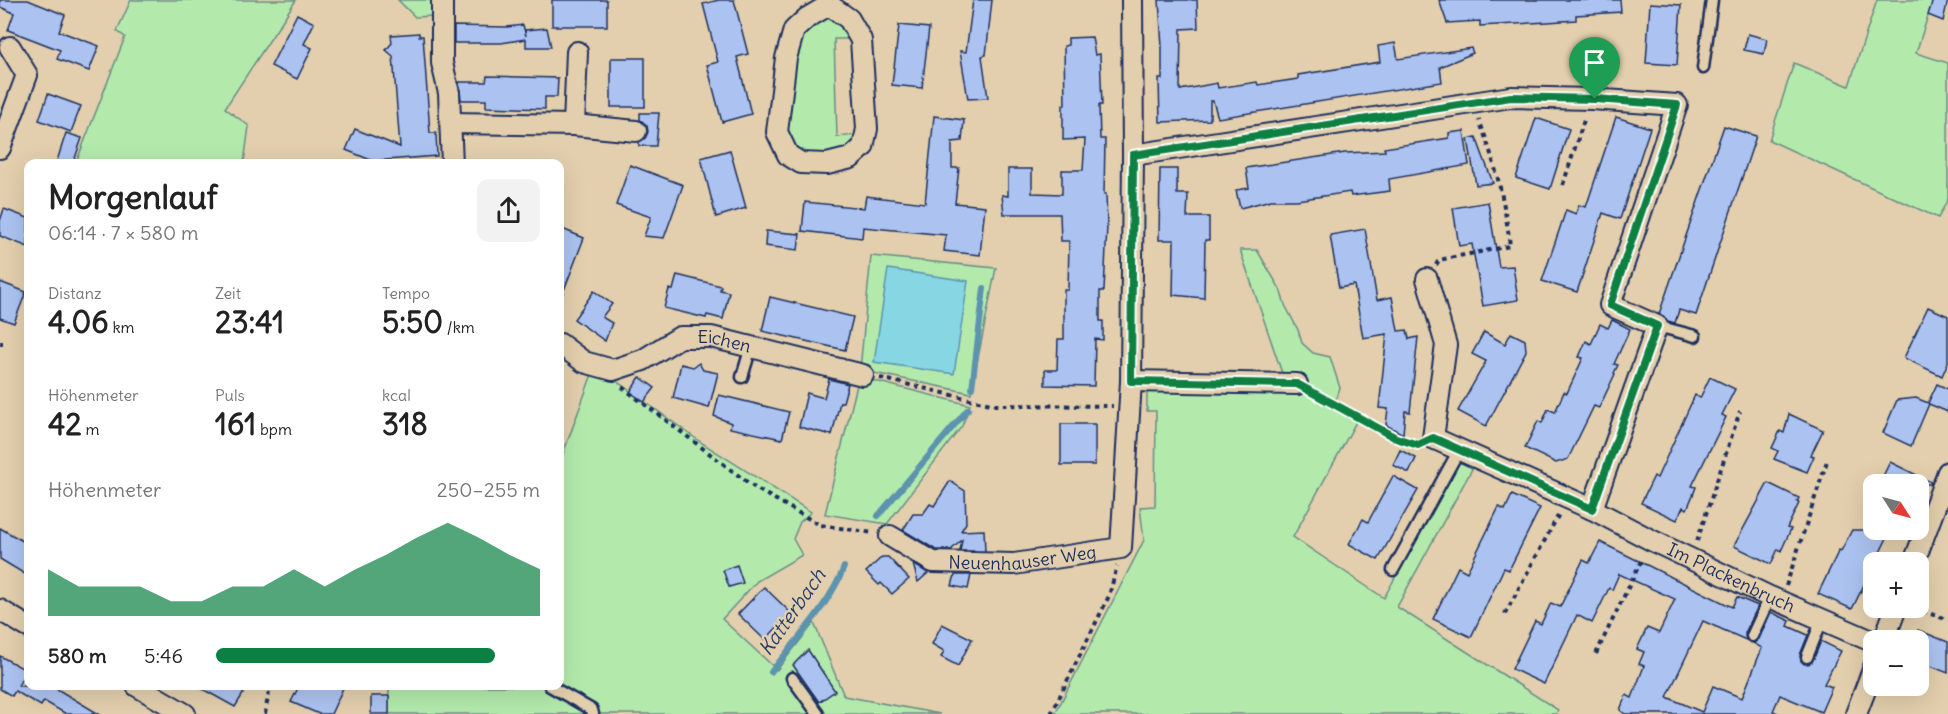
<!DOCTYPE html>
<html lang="de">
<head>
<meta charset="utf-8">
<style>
	:root { --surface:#fff; --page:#f2f2f2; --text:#222; --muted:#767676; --accent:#0b8043 }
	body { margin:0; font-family:Delius,sans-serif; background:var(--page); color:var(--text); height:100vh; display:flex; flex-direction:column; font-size:22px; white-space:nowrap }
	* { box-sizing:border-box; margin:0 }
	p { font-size:20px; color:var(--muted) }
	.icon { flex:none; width:33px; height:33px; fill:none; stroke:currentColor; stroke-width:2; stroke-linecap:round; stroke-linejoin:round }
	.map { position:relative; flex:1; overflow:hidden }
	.drawer { position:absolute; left:24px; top:159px; width:540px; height:531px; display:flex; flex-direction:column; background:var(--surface); border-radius:12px; box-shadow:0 6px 24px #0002 }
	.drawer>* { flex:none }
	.needle { width:39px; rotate:126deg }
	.buttons { position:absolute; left:1863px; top:474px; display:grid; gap:12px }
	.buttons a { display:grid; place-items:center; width:66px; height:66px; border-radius:12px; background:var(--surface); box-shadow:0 6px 24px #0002; font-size:30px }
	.pin { position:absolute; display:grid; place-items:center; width:51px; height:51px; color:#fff; margin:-62px -26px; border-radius:50% 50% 50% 0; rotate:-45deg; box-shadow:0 0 6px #0007 }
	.pin .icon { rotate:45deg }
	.round { display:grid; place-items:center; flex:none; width:63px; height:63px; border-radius:12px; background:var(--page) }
	.head { display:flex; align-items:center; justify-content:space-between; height:102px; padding:0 24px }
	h1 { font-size:33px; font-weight:800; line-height:45px }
	.figures { display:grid; grid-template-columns:repeat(3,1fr); gap:9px; height:102px; padding:6px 24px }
	.figures div { display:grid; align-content:center }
	.figures b { font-size:30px; font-weight:800 }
	.figures small { font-size:16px; font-weight:400 }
	.figures p { font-size:16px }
	.chart { height:168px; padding:12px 24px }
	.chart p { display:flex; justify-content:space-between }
	.chart svg { width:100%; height:108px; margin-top:6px; fill:var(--accent); opacity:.7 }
	ul { padding:0 24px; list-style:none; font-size:20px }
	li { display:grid; grid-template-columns:96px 72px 1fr; align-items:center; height:45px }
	li i { height:15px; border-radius:8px; background:var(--accent) }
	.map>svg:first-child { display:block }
	.green { fill:#b3eaac; stroke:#678c85; stroke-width:1.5 }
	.water { fill:#87d6e4; stroke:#5c93ae; stroke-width:1.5 }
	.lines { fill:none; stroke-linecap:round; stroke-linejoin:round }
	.stream { stroke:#5c93ae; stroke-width:6 }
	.building { fill:#acc3f1; stroke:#1b2f5e; stroke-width:1.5 }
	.lane-casing { stroke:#1b2f5e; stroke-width:15 }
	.street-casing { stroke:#1b2f5e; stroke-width:24 }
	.path { stroke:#1b2f5e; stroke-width:4; stroke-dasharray:4.5 4.5; stroke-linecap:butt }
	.lane { stroke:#e3cfad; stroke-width:10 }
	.street { stroke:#e3cfad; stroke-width:20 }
	.route-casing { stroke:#fff; stroke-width:12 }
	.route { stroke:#0b8043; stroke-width:8 }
	.labels { text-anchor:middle; stroke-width:5; stroke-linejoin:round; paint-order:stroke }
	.street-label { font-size:18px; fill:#1b2f5e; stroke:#e3cfad }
	.water-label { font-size:20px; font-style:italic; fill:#26406b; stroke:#e3cfad }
</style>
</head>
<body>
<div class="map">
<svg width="1948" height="714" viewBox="0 0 1948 714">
	<rect width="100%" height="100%" fill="#e3cfad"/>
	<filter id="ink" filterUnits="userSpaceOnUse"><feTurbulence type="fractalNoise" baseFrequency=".0167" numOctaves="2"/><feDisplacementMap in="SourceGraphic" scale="12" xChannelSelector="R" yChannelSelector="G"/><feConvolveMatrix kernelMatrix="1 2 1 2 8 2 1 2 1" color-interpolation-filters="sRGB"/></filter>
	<g filter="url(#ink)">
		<!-- green -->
		<g class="green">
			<path d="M 131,0 L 296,0 L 225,108 L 249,126 L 244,163 L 76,163 L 125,37 L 117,31 Z"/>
			<path d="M 398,0 L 433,0 L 433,16 L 415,17 Z"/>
			<path d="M 1877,0 L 1933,0 L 1916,53 L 1948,63 L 1948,199 L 1938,218 L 1769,140 L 1794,63 L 1849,86 Z"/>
			<path d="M 824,15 L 837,18 L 852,39 L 834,39 L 837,137 L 857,135 C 849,158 817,159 796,151 L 787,131 L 800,34 Z"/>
			<path d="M 1240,250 L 1257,250 L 1280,289 L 1285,305 L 1298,330 L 1302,343 L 1313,353 L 1330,357 L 1340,388 L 1335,401 L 1295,377 L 1283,376 Z"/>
			<path d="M 871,256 L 996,268 L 971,393 L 860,370 Z"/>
			<path d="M 592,374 L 612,378 L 702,443 L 811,512 L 800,522 L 793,539 L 802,555 L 757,581 L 722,619 L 777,670 L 814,623 L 844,696 L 940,714 L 389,714 L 389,686 L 560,686 L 560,462 Z"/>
			<path d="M 859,377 L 970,405 L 962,426 L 887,524 L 825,514 Z"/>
			<path d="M 1147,388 L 1304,391 L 1332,408 L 1357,420 L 1293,537 L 1384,598 L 1459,460 L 1473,467 L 1397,607 L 1558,710 L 1556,714 L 1055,714 L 1144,540 L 1140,507 L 1155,506 L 1156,411 L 1147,411 Z"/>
		</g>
		<!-- water -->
		<path class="water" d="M 888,269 L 968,281 L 954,374 L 874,362 Z"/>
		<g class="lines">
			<!-- stream -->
			<g class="stream">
				<path d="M 972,388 L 984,288"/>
				<path d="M 878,516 L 968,409"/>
				<path d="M 771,672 C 794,643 832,601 844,567"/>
			</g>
		</g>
		<!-- building -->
		<g class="building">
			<path d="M 0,0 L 28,0 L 65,15 L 59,31 L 99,46 L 89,71 L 57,59 L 60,50 L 8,30 L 14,13 L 0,7 Z"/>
			<rect x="552" y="0" width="55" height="26"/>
			<path d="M 719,0 L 734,0 L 748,54 L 737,57 L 751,114 L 722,122 L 707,65 L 718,62 L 703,4 Z"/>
			<path d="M 973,0 L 992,0 L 986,55 L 982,56 L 988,98 L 968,99 L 960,51 L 966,52 Z"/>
			<path d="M 1159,0 L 1197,0 L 1198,28 L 1181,29 L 1180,90 L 1217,83 L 1218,88 L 1257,82 L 1258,85 L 1298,79 L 1298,75 L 1380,62 L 1378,46 L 1395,43 L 1398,59 L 1471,48 L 1473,53 L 1440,67 L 1442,82 L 1218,118 L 1213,101 L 1210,101 L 1210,120 L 1160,122 L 1159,79 L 1162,79 L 1162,47 Z"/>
			<path d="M 1439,0 L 1620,0 L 1621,12 L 1576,15 L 1576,20 L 1548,22 L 1480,26 L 1480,21 L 1447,23 Z"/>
			<path d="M 1933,0 L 1948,0 L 1943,21 L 1928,15 Z"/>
			<path d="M 1650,3 L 1681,5 L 1677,65 L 1646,63 Z"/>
			<path d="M 297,14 L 314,23 L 304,44 L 312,48 L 297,79 L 271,66 Z"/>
			<path d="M 523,25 L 526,36 L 525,30 L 547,28 L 551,47 L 526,47 L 526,39 L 501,43 L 454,43 L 454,26 L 507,27 Z"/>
			<path d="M 899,25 L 929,28 L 922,88 L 892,85 Z"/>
			<path d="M 419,33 L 419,36 L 423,36 L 430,133 L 436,133 L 437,156 L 373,161 L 346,150 L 355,129 L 400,147 L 393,56 L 386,50 L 392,43 L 391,35 Z"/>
			<path d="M 1748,34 L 1767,39 L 1764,54 L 1744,50 Z"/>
			<path d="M 1092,37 L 1095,55 L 1100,54 L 1102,105 L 1099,105 L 1100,139 L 1105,139 L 1104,194 L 1106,194 L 1107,226 L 1104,291 L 1100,291 L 1100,321 L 1103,321 L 1103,340 L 1095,339 L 1094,386 L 1045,385 L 1045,370 L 1057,370 L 1058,339 L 1064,339 L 1064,290 L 1068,290 L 1069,241 L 1061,241 L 1060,214 L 1004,214 L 1002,195 L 1008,196 L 1008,169 L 1032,169 L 1032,193 L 1062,194 L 1062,170 L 1083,170 L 1085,139 L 1063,140 L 1063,105 L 1065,105 L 1064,46 L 1068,45 L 1068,38 Z"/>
			<rect x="611" y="58" width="34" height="49"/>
			<path d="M 487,76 L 558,78 L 557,97 L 545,97 L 545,109 L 486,107 L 486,100 L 461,100 L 459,82 L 486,82 Z"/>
			<path d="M 48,94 L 81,106 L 71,132 L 39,120 Z"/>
			<path d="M 640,113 L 659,113 L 656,146 L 639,146 L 639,142 L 645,138 L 648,132 L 647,126 L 640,120 Z"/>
			<path d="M 934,116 L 964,120 L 962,141 L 952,142 L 952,168 L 959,168 L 955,203 L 985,206 L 980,255 L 944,251 L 946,235 L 863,227 L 862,238 L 802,231 L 805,202 L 864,208 L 866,196 L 925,203 Z"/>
			<path d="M 1616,117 L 1650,128 L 1620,219 L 1603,213 L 1577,292 L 1542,281 L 1566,210 L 1576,214 L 1579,205 L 1586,207 Z"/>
			<path d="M 1536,118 L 1569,129 L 1550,189 L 1516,178 Z"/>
			<path d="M 1724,126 L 1756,136 L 1696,315 L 1679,310 L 1675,323 L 1668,321 L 1659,314 Z"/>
			<path d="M 1464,131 L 1469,165 L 1389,179 L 1390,191 L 1351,196 L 1350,192 L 1297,200 L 1271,200 L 1240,208 L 1236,190 L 1249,188 L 1246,168 L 1345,153 L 1385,151 L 1384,148 L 1449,138 L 1449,133 Z"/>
			<path d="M 66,133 L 82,138 L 73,164 L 56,164 Z"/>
			<path d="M 1476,137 L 1493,183 L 1476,185 L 1468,139 Z"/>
			<path d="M 730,150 L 746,208 L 716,217 L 701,158 Z"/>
			<path d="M 630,165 L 683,185 L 664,238 L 644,236 L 651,217 L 616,205 Z"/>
			<path d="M 1160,169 L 1177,169 L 1177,194 L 1188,194 L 1187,217 L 1209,217 L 1209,240 L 1205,240 L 1204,298 L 1173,295 L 1174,240 L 1159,240 Z"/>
			<path d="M 1488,202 L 1499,267 L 1513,266 L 1518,300 L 1483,306 L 1472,244 L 1459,246 L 1453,208 Z"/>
			<path d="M 4,209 L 28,218 L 28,247 L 0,236 L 0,221 Z"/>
			<path d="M 560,228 L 584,238 L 561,298 L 560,298 Z"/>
			<path d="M 1365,229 L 1377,300 L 1392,297 L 1398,331 L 1407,330 L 1409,339 L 1418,337 L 1410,412 L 1405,411 L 1403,434 L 1386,425 L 1388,409 L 1379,408 L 1387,334 L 1363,338 L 1354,285 L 1339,288 L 1330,235 Z"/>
			<path d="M 766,231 L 800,234 L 798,250 L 765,246 Z"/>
			<path d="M 677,275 L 721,286 L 720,290 L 729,292 L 723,319 L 707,315 L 706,318 L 664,308 L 669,289 L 673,290 Z"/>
			<path d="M 0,282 L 26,292 L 14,323 L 0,318 Z"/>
			<path d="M 594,291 L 612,304 L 602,317 L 612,323 L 605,341 L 574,319 Z"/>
			<path d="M 770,297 L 853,317 L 845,350 L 762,331 Z"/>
			<path d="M 1928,307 L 1948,316 L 1948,362 L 1942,376 L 1904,358 Z"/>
			<path d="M 1612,320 L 1630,329 L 1614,364 L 1618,365 L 1614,373 L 1615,374 L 1599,408 L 1594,406 L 1568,459 L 1556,463 L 1525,448 L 1538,421 L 1542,423 L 1548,409 L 1555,412 L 1564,392 L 1567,393 L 1583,358 L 1579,357 L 1586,341 L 1591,344 L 1600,324 L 1608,328 Z"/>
			<path d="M 1484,332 L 1505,344 L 1511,333 L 1525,340 L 1526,351 L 1486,426 L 1458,411 L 1486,361 L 1472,354 Z"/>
			<path d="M 699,363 L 703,370 L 718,373 L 709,408 L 673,398 L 681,364 L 693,367 Z"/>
			<path d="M 640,377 L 655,388 L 644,402 L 630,392 Z"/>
			<path d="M 1710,377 L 1735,389 L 1722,415 L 1726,417 L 1692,486 L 1696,487 L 1693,495 L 1687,509 L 1683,507 L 1677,520 L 1641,503 L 1654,476 L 1657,478 L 1695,395 L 1700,398 Z"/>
			<path d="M 829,379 L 848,384 L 843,402 L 840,402 L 832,435 L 799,427 L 807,393 L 824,398 Z"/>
			<path d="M 1937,384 L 1948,389 L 1948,412 L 1929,404 L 1911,446 L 1883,433 L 1897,400 L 1916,398 L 1928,403 Z"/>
			<path d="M 719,395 L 789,412 L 782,439 L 730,428 L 731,423 L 714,416 Z"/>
			<path d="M 1789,414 L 1823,430 L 1811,455 L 1814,456 L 1807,472 L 1774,459 L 1778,451 L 1772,448 L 1780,431 L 1784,433 Z"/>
			<rect x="1061" y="424" width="34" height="41"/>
			<path d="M 1400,450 L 1416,458 L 1409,473 L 1393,465 Z"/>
			<path d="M 1890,462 L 1931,482 L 1930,484 L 1879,484 Z"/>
			<path d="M 1393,476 L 1418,490 L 1378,560 L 1349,544 L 1363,519 L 1368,522 Z"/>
			<path d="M 950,481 L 965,491 L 966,523 L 961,531 L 984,530 L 985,551 L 960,551 L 962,540 L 951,550 L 936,550 L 903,530 L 913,514 L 923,514 L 930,504 L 934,506 Z"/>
			<path d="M 1768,483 L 1799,498 L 1797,502 L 1799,503 L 1787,528 L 1791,529 L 1781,551 L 1778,549 L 1771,564 L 1734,546 Z"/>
			<path d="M 1512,495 L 1540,508 L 1509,570 L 1504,568 L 1471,637 L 1433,619 L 1458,567 L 1467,572 L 1499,507 L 1505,510 Z"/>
			<path d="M 0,528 L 28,544 L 28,576 L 0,559 Z"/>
			<path d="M 1852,530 L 1891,530 L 1852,609 L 1818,594 L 1839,550 L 1841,551 Z"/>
			<path d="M 1600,542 L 1732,607 L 1737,597 L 1758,606 L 1745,633 L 1746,640 L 1703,621 L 1667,697 L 1702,712 L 1713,686 L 1742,698 L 1762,648 L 1753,643 L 1759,639 L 1771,612 L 1790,621 L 1788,626 L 1808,635 L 1800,655 L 1801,661 L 1804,664 L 1812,662 L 1821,641 L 1841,651 L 1824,684 L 1832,687 L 1821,712 L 1780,695 L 1773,711 L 1780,714 L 1625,714 L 1620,710 L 1626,695 L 1632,698 L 1644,666 L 1639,664 L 1644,652 L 1637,649 L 1647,628 L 1659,633 L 1675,599 L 1619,574 L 1612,590 L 1609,588 L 1592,623 L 1577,615 L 1544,684 L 1512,669 L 1535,621 L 1541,624 L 1551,603 L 1560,607 L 1583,560 L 1589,563 Z"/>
			<path d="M 882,557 L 888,557 L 909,579 L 892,594 L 881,583 L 879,585 L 866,572 Z"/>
			<path d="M 913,564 L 928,573 L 918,582 Z"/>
			<path d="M 737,565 L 743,583 L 729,587 L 723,570 Z"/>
			<path d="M 955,575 L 971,575 L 968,589 L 952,586 Z"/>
			<path d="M 764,587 L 791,613 L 765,640 L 738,614 Z"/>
			<path d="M 942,624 L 972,639 L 958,666 L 941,657 L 944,651 L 932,644 Z"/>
			<path d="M 1918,630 L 1948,642 L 1948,673 L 1918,661 Z"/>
			<path d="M 808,650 L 835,691 L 819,702 L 793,665 Z"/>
			<path d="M 0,656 L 26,670 L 18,686 L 52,686 L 99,714 L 66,714 L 44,701 L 41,706 L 15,691 L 12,696 L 0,689 Z"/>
			<path d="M 197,686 L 248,686 L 235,707 Z"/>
			<path d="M 299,686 L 344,686 L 331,714 L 319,714 L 291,702 Z"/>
			<rect x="371" y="696" width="18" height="18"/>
		</g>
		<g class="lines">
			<defs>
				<g id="lane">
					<path d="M 1703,68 L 1712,0"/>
					<path d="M 1657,326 L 1695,336"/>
					<path d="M 742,377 L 751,347"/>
					<path d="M 1393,570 L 1459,450"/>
					<path d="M 1752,636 L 1770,597"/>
					<path d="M 1807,657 L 1822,620"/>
					<path d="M 792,678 L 818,714"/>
					<path d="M 550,686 L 592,710 L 593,714"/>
				</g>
				<g id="street">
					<path d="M 442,0 L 442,63 L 449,93 L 452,164"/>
					<path d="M 829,5 L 849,19 L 861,40 L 867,129 L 863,147 L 851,158 L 827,164 L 801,163 L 788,155 L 777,132 L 786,58 L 794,30 L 807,18 Z"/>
					<path d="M 451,123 L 574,125 L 636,131"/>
					<path d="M 574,125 L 577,52"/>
					<path d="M 0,148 L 27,75 L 10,47"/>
					<path d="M 1133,155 L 1511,97 L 1591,99 L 1677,105 L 1610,305 L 1657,326 L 1592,509"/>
					<path id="s1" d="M 1427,279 L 1446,345 L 1433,438 L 1592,509 L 1651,540 L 1770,597 L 1874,642"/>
					<path id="s2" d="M 560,344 L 584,362 L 613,370 L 643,360 L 680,337 L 711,337 L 863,375"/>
					<path d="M 1131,381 L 1297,384"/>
					<path id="s3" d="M 890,536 L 933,562 L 1014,564 L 1121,548 L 1131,381 L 1133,155 L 1132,0"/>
					<path d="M 1914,562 L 1948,472"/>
					<path d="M 0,610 L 28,627"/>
					<path d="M 1884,640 L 1896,608"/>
					<path d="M 137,686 L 185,714"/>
					<path d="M 1856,714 L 1874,667"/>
				</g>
			</defs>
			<!-- lane casing -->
			<use href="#lane" class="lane-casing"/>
			<!-- street casing -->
			<use href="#street" class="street-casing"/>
			<!-- path -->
			<g class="path">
				<path d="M 1563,185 L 1585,117"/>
				<path d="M 1436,265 L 1439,260 L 1510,246 C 1505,202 1495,161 1479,120"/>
				<path d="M 0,343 L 3,343"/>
				<path d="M 880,378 L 995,405 L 1113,406"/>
				<path d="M 622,387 L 755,488 L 820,525 L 873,533"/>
				<path d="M 1313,393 L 1396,438 L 1416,444"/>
				<path d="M 1697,541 L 1740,411"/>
				<path d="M 1786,586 L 1827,461"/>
				<path d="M 1914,608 L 1948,620"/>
				<path d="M 1505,614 L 1559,514"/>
				<path d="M 1596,654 L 1643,557"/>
				<path d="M 265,714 L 270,686"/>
				<path d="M 1051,714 L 1109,596 L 1117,566"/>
			</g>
			<!-- lane -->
			<use href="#lane" class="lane"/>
			<!-- street -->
			<use href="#street" class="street"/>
		</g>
	</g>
	<g class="lines" filter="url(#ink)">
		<defs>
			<path id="route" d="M 1511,97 L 1595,99 L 1677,105 L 1610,305 L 1657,326 L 1592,509 L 1433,438 L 1418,445 L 1396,438 L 1297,384 L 1131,381 L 1133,155 Z"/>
		</defs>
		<!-- route casing -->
		<use href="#route" class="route-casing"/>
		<!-- route -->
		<use href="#route" class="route"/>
	</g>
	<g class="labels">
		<!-- street labels -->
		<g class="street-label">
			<text dy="6" stroke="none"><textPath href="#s2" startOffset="180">Eichen</textPath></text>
			<text dy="6" stroke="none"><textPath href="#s3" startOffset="140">Neuenhauser Weg</textPath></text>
			<text dy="6" stroke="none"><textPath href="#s1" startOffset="492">Im Plackenbruch</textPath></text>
		</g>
		<!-- water labels -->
		<g class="water-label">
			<text transform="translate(792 612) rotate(-55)" y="7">Katterbach</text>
		</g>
	</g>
</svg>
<div class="buttons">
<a><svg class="needle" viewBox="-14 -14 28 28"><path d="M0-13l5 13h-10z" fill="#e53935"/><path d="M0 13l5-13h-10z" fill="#767676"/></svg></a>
<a>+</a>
<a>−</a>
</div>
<div class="pin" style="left:1595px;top:99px;background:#1e9e55"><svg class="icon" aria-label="arrive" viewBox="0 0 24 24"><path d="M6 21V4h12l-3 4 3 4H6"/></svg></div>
<section class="drawer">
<div class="head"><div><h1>Morgenlauf</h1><p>06:14 · 7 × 580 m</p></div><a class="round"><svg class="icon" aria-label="share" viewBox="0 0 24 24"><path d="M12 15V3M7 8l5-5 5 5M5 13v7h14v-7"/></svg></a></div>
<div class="figures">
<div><p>Distanz</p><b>4.06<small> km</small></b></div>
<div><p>Zeit</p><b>23:41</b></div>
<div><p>Tempo</p><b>5:50<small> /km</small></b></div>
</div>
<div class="figures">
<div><p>Höhenmeter</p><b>42<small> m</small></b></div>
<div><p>Puls</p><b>161<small> bpm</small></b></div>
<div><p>kcal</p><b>318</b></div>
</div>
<div class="chart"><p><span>Höhenmeter</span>250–255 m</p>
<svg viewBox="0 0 160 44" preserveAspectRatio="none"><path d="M0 44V25L10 32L20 32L30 32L40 38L50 38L60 32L70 32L80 25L90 32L100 25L110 19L120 12L130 6L140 12L150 19L160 25V44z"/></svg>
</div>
<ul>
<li><b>580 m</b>5:46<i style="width:86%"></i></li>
</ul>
</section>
</div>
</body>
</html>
